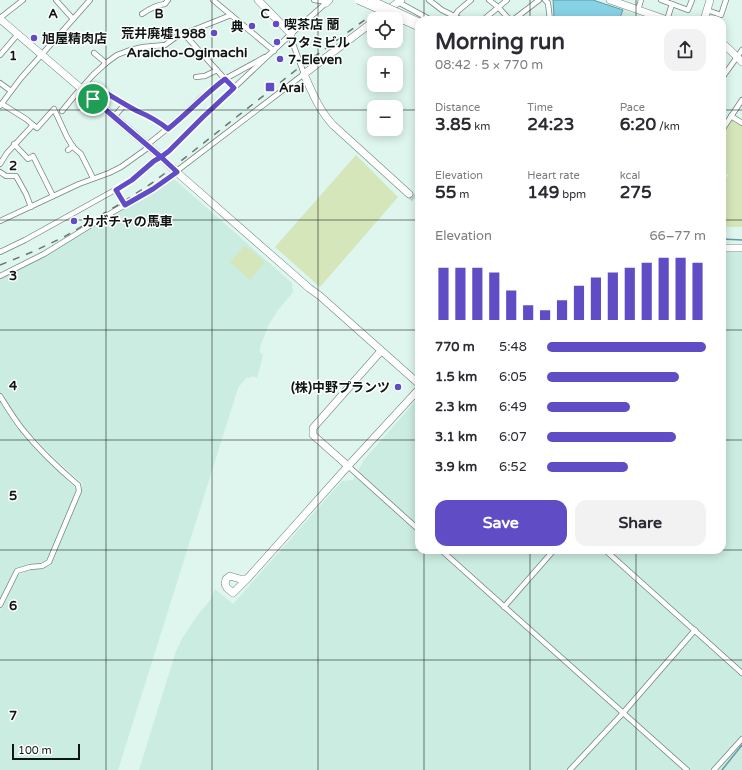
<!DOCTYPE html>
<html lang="en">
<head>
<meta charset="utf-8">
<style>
	:root { --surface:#fff; --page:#f2f2f3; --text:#2b2b33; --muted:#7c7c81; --accent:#604dc6 }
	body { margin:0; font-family:"Varela Round","Noto Sans JP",sans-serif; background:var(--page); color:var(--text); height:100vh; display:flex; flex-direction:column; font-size:15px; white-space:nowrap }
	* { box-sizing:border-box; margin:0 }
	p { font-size:13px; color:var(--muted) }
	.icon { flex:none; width:22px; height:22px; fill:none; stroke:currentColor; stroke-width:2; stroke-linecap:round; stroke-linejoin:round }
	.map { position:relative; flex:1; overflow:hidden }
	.side { position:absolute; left:415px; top:16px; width:311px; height:538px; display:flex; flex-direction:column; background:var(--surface); border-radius:12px; box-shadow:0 2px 10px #0003 }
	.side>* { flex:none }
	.fabs { position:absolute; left:367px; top:12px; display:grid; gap:8px }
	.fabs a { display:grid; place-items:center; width:36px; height:36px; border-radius:8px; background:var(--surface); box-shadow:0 2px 10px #0003; font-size:20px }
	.scale { position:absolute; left:12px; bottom:10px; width:68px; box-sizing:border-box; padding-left:4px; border:2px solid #0e1613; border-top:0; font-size:11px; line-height:14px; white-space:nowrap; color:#0e1613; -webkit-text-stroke:3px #fff; paint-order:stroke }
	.pin { position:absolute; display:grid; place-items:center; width:34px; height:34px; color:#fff; margin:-17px; border:2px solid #fff; border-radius:50%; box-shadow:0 1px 4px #0007 }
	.round { display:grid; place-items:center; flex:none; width:42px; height:42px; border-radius:12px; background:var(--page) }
	.headline { display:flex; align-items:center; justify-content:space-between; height:68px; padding:0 20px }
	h1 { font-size:22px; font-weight:700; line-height:30px }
	.metrics { display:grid; grid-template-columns:repeat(3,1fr); gap:6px; height:68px; padding:4px 20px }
	.metrics div { display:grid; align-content:center }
	.metrics b { font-size:17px; font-weight:700 }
	.metrics small { font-size:11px; font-weight:400 }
	.metrics p { font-size:11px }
	.chart { height:112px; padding:8px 20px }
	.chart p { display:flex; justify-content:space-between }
	.chart svg { width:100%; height:72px; margin-top:4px; stroke:var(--accent); stroke-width:6 }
	.action { display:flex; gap:8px; margin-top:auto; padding:8px 20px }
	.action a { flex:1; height:46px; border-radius:12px; background:var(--accent); color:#fff; font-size:16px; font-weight:700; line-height:46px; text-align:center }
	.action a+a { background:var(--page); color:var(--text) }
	ul { padding:0 20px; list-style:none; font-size:13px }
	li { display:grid; grid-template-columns:64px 48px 1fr; align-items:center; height:30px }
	li i { height:10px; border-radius:5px; background:var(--accent) }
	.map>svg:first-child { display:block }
	.built { fill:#cbece0 }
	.green { fill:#d5e6bb }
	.water { fill:#87d1e5; stroke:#6399a6 }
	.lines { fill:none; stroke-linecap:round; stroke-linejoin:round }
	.stream { stroke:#6399a6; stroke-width:1.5 }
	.secondary-tunnel { stroke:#bfd4cc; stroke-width:7; stroke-dasharray:7 3.5; stroke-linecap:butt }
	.street-casing { stroke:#70877e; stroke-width:6 }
	.secondary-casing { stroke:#70877e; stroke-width:8 }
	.primary-casing { stroke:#70877e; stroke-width:8 }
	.street { stroke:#fff; stroke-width:4.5 }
	.secondary { stroke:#fff; stroke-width:7 }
	.primary { stroke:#fff; stroke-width:7 }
	.rail { stroke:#687771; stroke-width:1.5; stroke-dasharray:7 7; stroke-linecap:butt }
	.secondary-bridge-casing { stroke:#70877e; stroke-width:8; stroke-linecap:butt }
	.secondary-bridge { stroke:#fff; stroke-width:7 }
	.route-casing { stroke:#fff; stroke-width:8 }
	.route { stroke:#604dc6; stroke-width:5 }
	.grid { fill:none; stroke:#0e1613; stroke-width:1; stroke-opacity:0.55 }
	.poi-dot { fill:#604dc6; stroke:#fff; stroke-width:1.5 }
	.labels { text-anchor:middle; stroke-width:3; stroke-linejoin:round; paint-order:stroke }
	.poi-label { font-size:13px; font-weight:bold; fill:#0e1613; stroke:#fff; text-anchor:start }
	.neighbourhood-label { font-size:14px; font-weight:bold; fill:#0e1613; stroke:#fff }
	.grid-label { font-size:13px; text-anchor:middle; font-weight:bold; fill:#0e1613; stroke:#fff; stroke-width:3; stroke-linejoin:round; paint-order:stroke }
</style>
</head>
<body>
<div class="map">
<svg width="742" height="770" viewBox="0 0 742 770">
	<rect width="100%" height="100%" fill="#def6ed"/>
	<!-- built -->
	<g class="built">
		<path d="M 623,10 L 649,19 L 649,20 L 619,20 Z"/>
		<path d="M 174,179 L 292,283 L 293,292 L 278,310 L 268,326 L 260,347 L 260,352 L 263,355 L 257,378 L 252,376 L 250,378 L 247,377 L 238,388 L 118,770 L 0,770 L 0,611 L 16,576 L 27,571 L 50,566 L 54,558 L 83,484 L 55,459 L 30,433 L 19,420 L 0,392 L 0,279 L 36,261 L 122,209 Z"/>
		<path d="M 722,251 L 742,252 L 742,770 L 139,770 L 176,651 L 183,637 L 200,612 L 211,599 L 215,589 L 233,604 L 342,481 L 353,480 L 364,460 L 419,397 L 419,550 L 722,550 Z"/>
		<path d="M 0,402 L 17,428 L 36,450 L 75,488 L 76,492 L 49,555 L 44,562 L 29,564 L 14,570 L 0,600 Z"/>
	</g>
	<!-- green -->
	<g class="green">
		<path d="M 732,120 L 742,125 L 742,227 L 731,227 L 722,226 L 722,185 L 728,175 L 722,171 L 722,133 Z"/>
		<path d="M 356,155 L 398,197 L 320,287 L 275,247 Z"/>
		<path d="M 245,245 L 265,262 L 250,280 L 230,262 Z"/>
	</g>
	<!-- water -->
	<path class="water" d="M 553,0 L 593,0 L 623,10 L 619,20 L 556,20 L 554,16 Z"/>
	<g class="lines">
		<!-- stream -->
		<g class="stream">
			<path d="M 722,239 L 742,240"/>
			<path d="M 722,770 L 742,745"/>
		</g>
		<!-- secondary-tunnel -->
		<path class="secondary-tunnel" d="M 409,194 L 419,203"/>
		<defs>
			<g id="street">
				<path d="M 56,0 L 73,19"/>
				<path d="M 213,0 L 274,51"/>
				<path d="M 429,0 L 442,10 L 462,20"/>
				<path d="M 489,0 L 498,7 L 510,20"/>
				<path d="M 545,0 L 548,3 L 550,20"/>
				<path d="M 661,0 L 688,10 L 692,0"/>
				<path d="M 398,2 L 431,20"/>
				<path d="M 638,10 L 641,0"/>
				<path d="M 707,10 L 721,15 L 726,0"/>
				<path d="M 142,14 C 149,9 156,5 165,4 L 168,0"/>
				<path d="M 0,18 L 23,0"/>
				<path d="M 452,20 L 458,11 L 471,0"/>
				<path d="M 483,20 L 507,0"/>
				<path d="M 513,20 L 539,0"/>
				<path d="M 667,20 L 672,4"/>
				<path d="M 184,34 L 234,89"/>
				<path d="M 94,53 L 106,63"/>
				<path d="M 0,55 L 18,34"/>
				<path d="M 196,77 L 205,76 L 217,70"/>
				<path d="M 722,78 L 742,50"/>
				<path d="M 0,83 L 11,91"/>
				<path d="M 93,99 L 100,91 L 101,90 C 113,97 125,105 137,111 C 149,116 158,121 167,129"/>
				<path d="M 2,104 L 26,119 L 33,125"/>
				<path d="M 0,106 L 21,78 L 90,0"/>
				<path d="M 62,111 L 76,94 L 93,75 L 106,63 L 117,55 L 130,50 L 143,47 L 165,45 L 176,37 L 231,15"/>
				<path d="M 731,116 L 742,123"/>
				<path d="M 114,117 L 125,104"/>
				<path d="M 722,130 L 742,100"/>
				<path d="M 14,144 L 28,159 L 33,156 L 53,196"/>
				<path d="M 147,145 L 178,120 L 201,98 L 225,79 L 265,57"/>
				<path d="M 68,150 L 73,146"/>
				<path d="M 0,164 L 7,153 L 33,125 L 37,128 L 54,109 L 67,137 L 73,147 L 81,154 L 93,178"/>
				<path d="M 0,172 L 6,176 L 16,176 L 26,194 L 31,207"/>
				<path d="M 115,190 L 125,205"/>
				<path d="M 0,221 L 79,184 L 109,173 L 121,167 L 149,147"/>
				<path d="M 0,252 L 25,240 L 115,190 L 132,180 L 154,161 L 169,151 L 203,117 L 291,34 L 326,3 L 321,1 L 314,0"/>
				<path d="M 0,276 L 44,254 L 99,220 L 153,189 L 304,74 L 292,41 L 291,34"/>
				<path d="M 0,396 C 7,407 14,419 23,430 C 39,450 58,468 78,485 L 79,491 L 49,562 L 42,566 L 30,567 L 17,571 L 0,605"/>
				<path d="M 348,466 L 419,530"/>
				<path d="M 441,550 L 687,770"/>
				<path d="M 605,550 L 742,673"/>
				<path d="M 504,607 L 554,550"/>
				<path d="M 570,770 L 623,713 L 695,630"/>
				<path d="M 714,770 L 742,739"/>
			</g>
			<g id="secondary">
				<path d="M 610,0 L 667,20"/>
				<path d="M 326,3 L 329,0"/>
				<path d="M 0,19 L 161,157 L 172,168 L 309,288 L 320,296 L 419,384"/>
				<path d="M 376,19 L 401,0"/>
				<path d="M 704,20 L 710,0"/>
				<path d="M 374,21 L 304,74 C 312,92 319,110 333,125 L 409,194"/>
				<path d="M 722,43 L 730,50 L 742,62"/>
				<path d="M 722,248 L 742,248"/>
				<path d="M 348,466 L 313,435 L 313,428 L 381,351"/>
				<path d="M 247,579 L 240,579 L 230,576 L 226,579 L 225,584 L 227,588 L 233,593 L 247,579 L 348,466 L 419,389"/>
			</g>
			<path id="primary" d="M 258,0 L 291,34"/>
		</defs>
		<!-- street casing -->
		<use href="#street" class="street-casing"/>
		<!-- secondary casing -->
		<use href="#secondary" class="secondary-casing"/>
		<!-- primary casing -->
		<use href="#primary" class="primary-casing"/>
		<!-- street -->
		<use href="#street" class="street"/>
		<!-- secondary -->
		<use href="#secondary" class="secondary"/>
		<!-- primary -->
		<use href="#primary" class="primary"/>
		<!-- rail -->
		<path class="rail" d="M 0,265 L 32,252 L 64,237 L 123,202 L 152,183 L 172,168 L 296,70 L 392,0"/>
		<defs>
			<g id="secondary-bridge">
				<path d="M 358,0 L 419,27"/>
				<path d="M 371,0 L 419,22"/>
			</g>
		</defs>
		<!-- secondary-bridge casing -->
		<use href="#secondary-bridge" class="secondary-bridge-casing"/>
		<!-- secondary-bridge -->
		<use href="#secondary-bridge" class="secondary-bridge"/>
	</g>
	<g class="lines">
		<defs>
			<path id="route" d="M 93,99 L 161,157 L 154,161 L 132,180 L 116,190 L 125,205 L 153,189 L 177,172 L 161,157 L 169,151 L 203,117 L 234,88 L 225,79 C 205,94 188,113 168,129 C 158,121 149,116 137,111 C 125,105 113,97 101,90 L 100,90 L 93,99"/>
		</defs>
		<!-- route casing -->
		<use href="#route" class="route-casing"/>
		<!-- route -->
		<use href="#route" class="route"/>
	</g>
	<!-- grid -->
	<path class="grid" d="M 106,0 L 106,770M 212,0 L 212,770M 318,0 L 318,770M 424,0 L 424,20M 530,0 L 530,20M 636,0 L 636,20M 0,110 L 374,110M 396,110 L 419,110M 722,110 L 742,110M 0,220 L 419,220M 722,220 L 742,220M 0,330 L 419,330M 722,330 L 742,330M 0,440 L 419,440M 722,440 L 742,440M 0,550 L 419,550M 419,550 L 722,550M 424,550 L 424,770M 530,550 L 530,770M 636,550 L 636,770M 722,550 L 742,550M 0,660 L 742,660"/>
	<!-- markers -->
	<g class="poi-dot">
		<circle cx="276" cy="24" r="4"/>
		<circle cx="252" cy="26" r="4"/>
		<circle cx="214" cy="33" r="4"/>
		<circle cx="34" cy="38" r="4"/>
		<circle cx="277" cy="42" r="4"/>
		<circle cx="280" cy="59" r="4"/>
		<rect x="265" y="82" width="10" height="10" rx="2"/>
		<circle cx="74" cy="221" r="4"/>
		<circle cx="398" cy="387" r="4"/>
	</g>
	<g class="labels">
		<!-- poi labels -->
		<g class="poi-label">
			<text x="284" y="29">喫茶店 蘭</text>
			<text x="244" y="31" text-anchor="end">典</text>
			<text x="206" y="38" text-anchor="end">荒井廃墟1988</text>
			<text x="42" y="43">旭屋精肉店</text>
			<text x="285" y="47">フタミビル</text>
			<text x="288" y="64">7-Eleven</text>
			<text x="279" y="92">Arai</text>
			<text x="82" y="226">カボチャの馬車</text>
			<text x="390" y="392" text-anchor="end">(株)中野プランツ</text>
		</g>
		<!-- neighbourhood labels -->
		<g class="neighbourhood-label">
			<text x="187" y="57">Araicho-Ogimachi</text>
		</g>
	</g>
	<g class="grid-label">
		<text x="53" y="18">A</text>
		<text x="159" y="18">B</text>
		<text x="265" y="18">C</text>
		<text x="13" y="60">1</text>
		<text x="13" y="170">2</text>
		<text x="13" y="280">3</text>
		<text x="13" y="390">4</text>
		<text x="13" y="500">5</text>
		<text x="13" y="610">6</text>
		<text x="13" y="720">7</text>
	</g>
</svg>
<div class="fabs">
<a><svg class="icon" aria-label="locate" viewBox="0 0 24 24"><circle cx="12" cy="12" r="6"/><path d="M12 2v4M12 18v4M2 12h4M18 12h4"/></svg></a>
<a>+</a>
<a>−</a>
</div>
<div class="scale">100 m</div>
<div class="pin" style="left:93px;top:99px;background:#1e9e55"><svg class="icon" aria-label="arrive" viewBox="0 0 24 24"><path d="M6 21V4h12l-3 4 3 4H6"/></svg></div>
<section class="side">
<div class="headline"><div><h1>Morning run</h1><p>08:42 · 5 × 770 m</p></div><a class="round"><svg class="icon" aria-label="share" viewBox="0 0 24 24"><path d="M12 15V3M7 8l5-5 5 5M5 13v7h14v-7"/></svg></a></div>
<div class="metrics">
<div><p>Distance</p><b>3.85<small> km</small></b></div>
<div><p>Time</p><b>24:23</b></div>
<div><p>Pace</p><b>6:20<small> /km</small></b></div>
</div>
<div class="metrics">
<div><p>Elevation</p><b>55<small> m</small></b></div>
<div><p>Heart rate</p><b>149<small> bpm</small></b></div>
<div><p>kcal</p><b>275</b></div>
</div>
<div class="chart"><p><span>Elevation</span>66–77 m</p>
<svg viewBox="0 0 160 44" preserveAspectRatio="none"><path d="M5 44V12M15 44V12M25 44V12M35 44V15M45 44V26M55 44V35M65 44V38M75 44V32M85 44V23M95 44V18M105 44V15M115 44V12M125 44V9M135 44V6M145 44V6M155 44V9"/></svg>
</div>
<ul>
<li><b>770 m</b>5:48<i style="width:100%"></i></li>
<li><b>1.5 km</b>6:05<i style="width:83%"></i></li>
<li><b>2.3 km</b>6:49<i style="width:52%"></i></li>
<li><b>3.1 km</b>6:07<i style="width:81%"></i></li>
<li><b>3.9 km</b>6:52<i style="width:51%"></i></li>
</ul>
<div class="action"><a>Save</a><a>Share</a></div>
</section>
</div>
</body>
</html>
